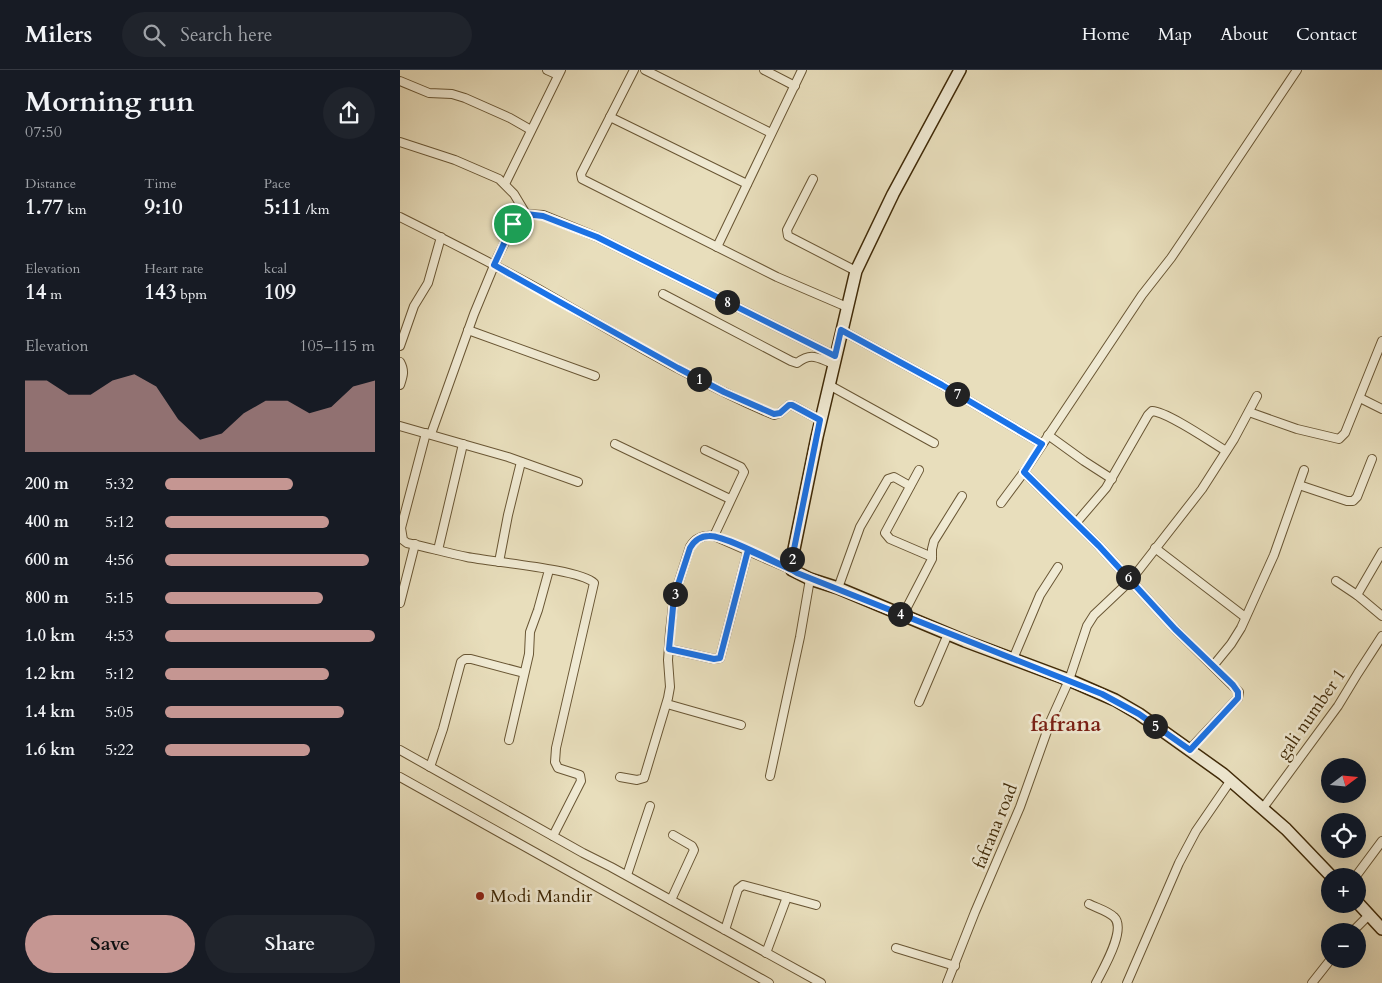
<!DOCTYPE html>
<html lang="en">
<head>
<meta charset="utf-8">
<style>
	:root { --surface:#171b24; --page:#20242c; --text:#f1f3f6; --muted:#9ea1a6; --line:#363941; --accent:#c59692 }
	body { margin:0; font-family:Cardo,serif; background:var(--page); color:var(--text); height:100vh; display:flex; flex-direction:column; font-size:19px; white-space:nowrap }
	* { box-sizing:border-box; margin:0 }
	p { font-size:16px; color:var(--muted) }
	.icon { flex:none; width:28px; height:28px; fill:none; stroke:currentColor; stroke-width:2; stroke-linecap:round; stroke-linejoin:round }
	.map { position:relative; flex:1; overflow:hidden }
	.panel { display:flex; flex-direction:column; background:var(--surface); width:400px }
	.panel>* { flex:none }
	.needle { width:32px; rotate:74deg }
	.fabs { position:absolute; left:921px; top:688px; display:grid; gap:10px }
	.fabs a { display:grid; place-items:center; width:45px; height:45px; border-radius:50%; background:var(--surface); box-shadow:0 5px 20px #0002; font-size:25px }
	.pin { position:absolute; display:grid; place-items:center; width:42px; height:42px; color:#fff; margin:-21px; border:2px solid #fff; border-radius:50%; box-shadow:0 1px 5px #0007 }
	.km { position:absolute; width:25px; height:25px; margin:-12px; border-radius:50%; background:#222; color:#fff; font-size:14px; line-height:25px; text-align:center }
	.round { display:grid; place-items:center; flex:none; width:52px; height:52px; border-radius:26px; background:var(--page) }
	.overview { display:flex; align-items:center; justify-content:space-between; height:85px; padding:0 25px }
	h1 { font-size:28px; font-weight:700; line-height:38px }
	.metrics { display:grid; grid-template-columns:repeat(3,1fr); gap:8px; height:85px; padding:5px 25px }
	.metrics div { display:grid; align-content:center }
	.metrics b { font-size:21px; font-weight:700 }
	.metrics small { font-size:14px; font-weight:400 }
	.metrics p { font-size:14px }
	.chart { height:140px; padding:10px 25px }
	.chart p { display:flex; justify-content:space-between }
	.chart svg { width:100%; height:90px; margin-top:5px; fill:var(--accent); opacity:.7 }
	.button { display:flex; gap:10px; margin-top:auto; padding:10px 25px }
	.button a { flex:1; height:58px; border-radius:30px; background:var(--accent); color:#111; font-size:20px; font-weight:700; line-height:58px; text-align:center }
	.button a+a { background:var(--page); color:var(--text) }
	ul { padding:0 25px; list-style:none; font-size:16px }
	li { display:grid; grid-template-columns:80px 60px 1fr; align-items:center; height:38px }
	li i { height:12px; border-radius:6px; background:var(--accent) }
	header { display:flex; align-items:center; gap:30px; box-sizing:border-box; height:70px; padding:0 25px; background:var(--surface); border-bottom:1px solid var(--line) }
	header strong { font-size:24px }
	nav { display:flex; gap:28px; margin-inline-start:auto; font-size:18px }
	.search { width:350px; height:45px; background:var(--page); display:flex; align-items:center; gap:12px; box-sizing:border-box; padding:0 18px; border-radius:28px; color:var(--muted); font-size:19px }
	main { display:flex; flex:1; min-height:0 }
	.map>svg:first-child { display:block }
	.lines { fill:none; stroke-linecap:round; stroke-linejoin:round }
	.street-casing { stroke:#695634; stroke-width:10 }
	.secondary-casing { stroke:#3f2907; stroke-width:14 }
	.street { stroke:#f0ead3; stroke-width:8 }
	.secondary { stroke:#f0ead3; stroke-width:11 }
	.route-casing { stroke:#fff; stroke-width:10 }
	.route { stroke:#1a73e8; stroke-width:6 }
	.poi-dot { fill:#8f2418; stroke:#f0ead3; stroke-width:2 }
	.labels { text-anchor:middle; stroke-width:5; stroke-linejoin:round; paint-order:stroke }
	.street-label { font-size:18px; fill:#3f2907; stroke:#f0ead3 }
	.poi-label { font-size:18px; fill:#3f2907; stroke:#f0ead3; text-anchor:start }
	.district-label { font-size:22px; font-weight:bold; fill:#7a1f14; stroke:#f0ead3 }
</style>
</head>
<body>
<header>
<strong>Milers</strong>
<div class="search"><svg class="icon" aria-label="search" viewBox="0 0 24 24"><circle cx="10" cy="10" r="6"/><path d="M15 15l6 6"/></svg>Search here</div>
<nav><a>Home</a><a>Map</a><a>About</a><a>Contact</a></nav>
</header>
<main>
<section class="panel">
<div class="overview"><div><h1>Morning run</h1><p>07:50</p></div><a class="round"><svg class="icon" aria-label="share" viewBox="0 0 24 24"><path d="M12 15V3M7 8l5-5 5 5M5 13v7h14v-7"/></svg></a></div>
<div class="metrics">
<div><p>Distance</p><b>1.77<small> km</small></b></div>
<div><p>Time</p><b>9:10</b></div>
<div><p>Pace</p><b>5:11<small> /km</small></b></div>
</div>
<div class="metrics">
<div><p>Elevation</p><b>14<small> m</small></b></div>
<div><p>Heart rate</p><b>143<small> bpm</small></b></div>
<div><p>kcal</p><b>109</b></div>
</div>
<div class="chart"><p><span>Elevation</span>105–115 m</p>
<svg viewBox="0 0 160 44" preserveAspectRatio="none"><path d="M0 44V9L10 9L20 16L30 16L40 9L50 6L60 12L70 28L80 38L90 35L100 25L110 19L120 19L130 25L140 22L150 12L160 9V44z"/></svg>
</div>
<ul>
<li><b>200 m</b>5:32<i style="width:61%"></i></li>
<li><b>400 m</b>5:12<i style="width:78%"></i></li>
<li><b>600 m</b>4:56<i style="width:97%"></i></li>
<li><b>800 m</b>5:15<i style="width:75%"></i></li>
<li><b>1.0 km</b>4:53<i style="width:100%"></i></li>
<li><b>1.2 km</b>5:12<i style="width:78%"></i></li>
<li><b>1.4 km</b>5:05<i style="width:85%"></i></li>
<li><b>1.6 km</b>5:22<i style="width:69%"></i></li>
</ul>
<div class="button"><a>Save</a><a>Share</a></div>
</section>
<div class="map">
<svg width="982" height="913" viewBox="0 0 982 913">
	<rect width="100%" height="100%" fill="#e8debc"/>
	<filter id="stains"><feTurbulence type="fractalNoise" baseFrequency=".004" numOctaves="4"/><feColorMatrix values="0 0 0 0 .2 0 0 0 0 .09 0 0 0 0 .02 0 0 0 .5 -.17"/></filter>
	<radialGradient id="worn" r=".72"><stop offset=".6" stop-color="#630" stop-opacity="0"/><stop offset="1" stop-color="#630" stop-opacity=".3"/></radialGradient>
	<g class="lines">
		<defs>
			<g id="street">
				<path d="M 147,0 L 158,5"/>
				<path d="M 234,0 L 181,104 L 182,109 L 377,207 L 447,237"/>
				<path d="M 245,0 L 371,63"/>
				<path d="M 364,0 L 395,16"/>
				<path d="M 0,11 L 29,23 L 52,24 L 65,28 L 110,48 L 131,60"/>
				<path d="M 210,47 L 347,114"/>
				<path d="M 0,72 L 55,90 L 99,109 L 114,124 L 126,144"/>
				<path d="M 413,109 L 387,160 L 388,166 L 456,201"/>
				<path d="M 105,114 L 161,0"/>
				<path d="M 0,147 C 50,172 100,197 149,225 C 222,267 296,312 374,345 L 380,343 L 389,335 L 392,335 L 420,350"/>
				<path d="M 317,177 L 402,0"/>
				<path d="M 263,224 L 391,291 L 397,293 C 412,282 417,288 434,294"/>
				<path d="M 68,260 L 195,306"/>
				<path d="M 441,260 L 542,315 L 642,374"/>
				<path d="M 0,276 L 14,236 L 28,213 L 41,167"/>
				<path d="M 0,292 C 5,301 3,306 0,315"/>
				<path d="M 429,315 L 534,373"/>
				<path d="M 960,328 L 982,339"/>
				<path d="M 849,342 L 897,359 L 939,369 L 945,363 L 982,271"/>
				<path d="M 0,356 L 108,387 L 178,412"/>
				<path d="M 26,363 L 1,458 L 3,470 L 7,473 C 27,477 47,483 67,487 C 91,492 180,499 194,513 L 156,678 L 155,692 L 158,698 L 180,705 L 181,711 L 153,766"/>
				<path d="M 31,364 L 74,244 L 98,186 L 117,148 L 126,144 L 143,145 L 197,167 L 435,286"/>
				<path d="M 648,365 L 684,391 L 712,409"/>
				<path d="M 215,374 L 330,429"/>
				<path d="M 305,380 L 341,397 L 344,402 L 314,466"/>
				<path d="M 519,400 L 485,463 L 490,469 L 532,487"/>
				<path d="M 624,402 L 699,476 L 775,559 L 839,622 L 838,628 L 790,679"/>
				<path d="M 899,415 L 947,431 L 953,431 L 957,427 L 972,389"/>
				<path d="M 601,433 L 624,402 L 742,225 L 771,188 L 796,151 L 897,0"/>
				<path d="M 676,453 L 706,418 L 748,345 L 752,341 C 768,342 811,372 826,381"/>
				<path d="M 755,478 L 845,547"/>
				<path d="M 38,480 L 63,374"/>
				<path d="M 99,492 L 108,445 L 121,392"/>
				<path d="M 936,511 L 957,525 L 982,546"/>
				<path d="M 438,518 L 460,457 L 488,409 L 494,407 L 510,416"/>
				<path d="M 957,525 L 982,482"/>
				<path d="M 0,533 L 15,474"/>
				<path d="M 503,545 L 532,489 L 532,479 L 534,471 L 562,426"/>
				<path d="M 269,579 L 314,589 L 320,588 L 348,480"/>
				<path d="M 613,589 L 640,525 L 658,497"/>
				<path d="M 813,596 L 831,574 L 841,558 L 874,485 L 904,400"/>
				<path d="M 519,632 L 548,564"/>
				<path d="M 267,634 L 341,655"/>
				<path d="M 109,670 L 129,584 L 130,562 L 138,540 L 149,500"/>
				<path d="M 0,680 L 183,783 L 211,797 L 421,913"/>
				<path d="M 30,697 L 43,659 L 61,592 L 65,589 L 71,589 L 124,603"/>
				<path d="M 370,706 L 400,567 L 410,509"/>
				<path d="M 0,707 L 369,913"/>
				<path d="M 220,707 L 237,710 L 244,708 L 268,628 L 270,617 L 268,590 L 270,562 L 274,527 L 290,477 C 295,468 303,465 314,466 L 392,500"/>
				<path d="M 863,738 L 938,636 L 958,603 L 982,566"/>
				<path d="M 227,805 L 250,736"/>
				<path d="M 956,806 L 982,771"/>
				<path d="M 271,830 L 294,780 L 292,776 L 273,765"/>
				<path d="M 689,834 C 697,838 708,841 714,847 C 727,859 703,899 696,913"/>
				<path d="M 325,860 L 338,819 L 343,815 L 416,835"/>
				<path d="M 953,861 L 969,845"/>
				<path d="M 496,878 L 555,896"/>
				<path d="M 366,883 L 387,827"/>
				<path d="M 547,913 L 575,842 L 620,737 L 651,650 L 669,610 L 687,556 L 694,545 L 731,510 L 802,419 L 834,369 L 857,326"/>
				<path d="M 727,913 L 779,793 L 796,761 L 831,710"/>
				<path d="M 912,913 L 931,889"/>
			</g>
			<g id="secondary">
				<path d="M 560,0 L 493,124 L 456,201 L 417,367 L 392,489 L 392,500 L 410,509 L 438,518 L 565,571 L 669,610 L 715,630 L 739,644 L 823,704 L 886,759 L 931,806"/>
				<path d="M 958,833 L 982,859"/>
			</g>
		</defs>
		<!-- street casing -->
		<use href="#street" class="street-casing"/>
		<!-- secondary casing -->
		<use href="#secondary" class="secondary-casing"/>
		<!-- street -->
		<use href="#street" class="street"/>
		<!-- secondary -->
		<use href="#secondary" class="secondary"/>
	</g>
	<g class="lines">
		<defs>
			<path id="route" d="M 113,154 L 94,195 L 278,298 L 324,322 L 374,344 L 380,343 L 389,335 L 392,335 L 420,350 L 392,489 L 392,500 L 348,480 L 320,588 L 314,589 L 269,579 L 274,527 L 290,478 C 294,471 300,466 309,466 C 324,465 375,492 392,500 L 397,503 L 702,624 L 739,644 L 790,680 L 838,628 L 838,622 L 833,615 L 775,559 L 699,476 L 624,402 L 642,374 L 542,315 L 441,260 L 435,286 L 197,167 L 143,146 L 126,144 L 121,146 L 113,154"/>
		</defs>
		<!-- route casing -->
		<use href="#route" class="route-casing"/>
		<!-- route -->
		<use href="#route" class="route"/>
	</g>
	<!-- markers -->
	<circle class="poi-dot" cx="80" cy="826" r="5"/>
	<g class="labels">
		<!-- street labels -->
		<g class="street-label">
			<text transform="translate(911 644) rotate(-55)" y="6">gali number 1</text>
			<text transform="translate(595 756) rotate(-68)" y="6">fafrana road</text>
		</g>
		<!-- poi labels -->
		<g class="poi-label">
			<text x="90" y="832">Modi Mandir</text>
		</g>
		<!-- district labels -->
		<g class="district-label">
			<text x="666" y="661">fafrana</text>
		</g>
	</g>
	<rect width="100%" height="100%" filter="url(#stains)"/>
	<rect width="100%" height="100%" fill="url(#worn)"/>
</svg>
<div class="fabs">
<a><svg class="needle" viewBox="-14 -14 28 28"><path d="M0-13l5 13h-10z" fill="#e53935"/><path d="M0 13l5-13h-10z" fill="#9ea1a6"/></svg></a>
<a><svg class="icon" aria-label="locate" viewBox="0 0 24 24"><circle cx="12" cy="12" r="6"/><path d="M12 2v4M12 18v4M2 12h4M18 12h4"/></svg></a>
<a>+</a>
<a>−</a>
</div>
<div class="pin" style="left:113px;top:154px;background:#1e9e55"><svg class="icon" aria-label="arrive" viewBox="0 0 24 24"><path d="M6 21V4h12l-3 4 3 4H6"/></svg></div>
<b class="km" style="left:299px;top:309px">1</b>
<b class="km" style="left:392px;top:489px">2</b>
<b class="km" style="left:275px;top:524px">3</b>
<b class="km" style="left:500px;top:544px">4</b>
<b class="km" style="left:755px;top:656px">5</b>
<b class="km" style="left:728px;top:507px">6</b>
<b class="km" style="left:557px;top:324px">7</b>
<b class="km" style="left:327px;top:232px">8</b>
</div>
</main>
</body>
</html>
